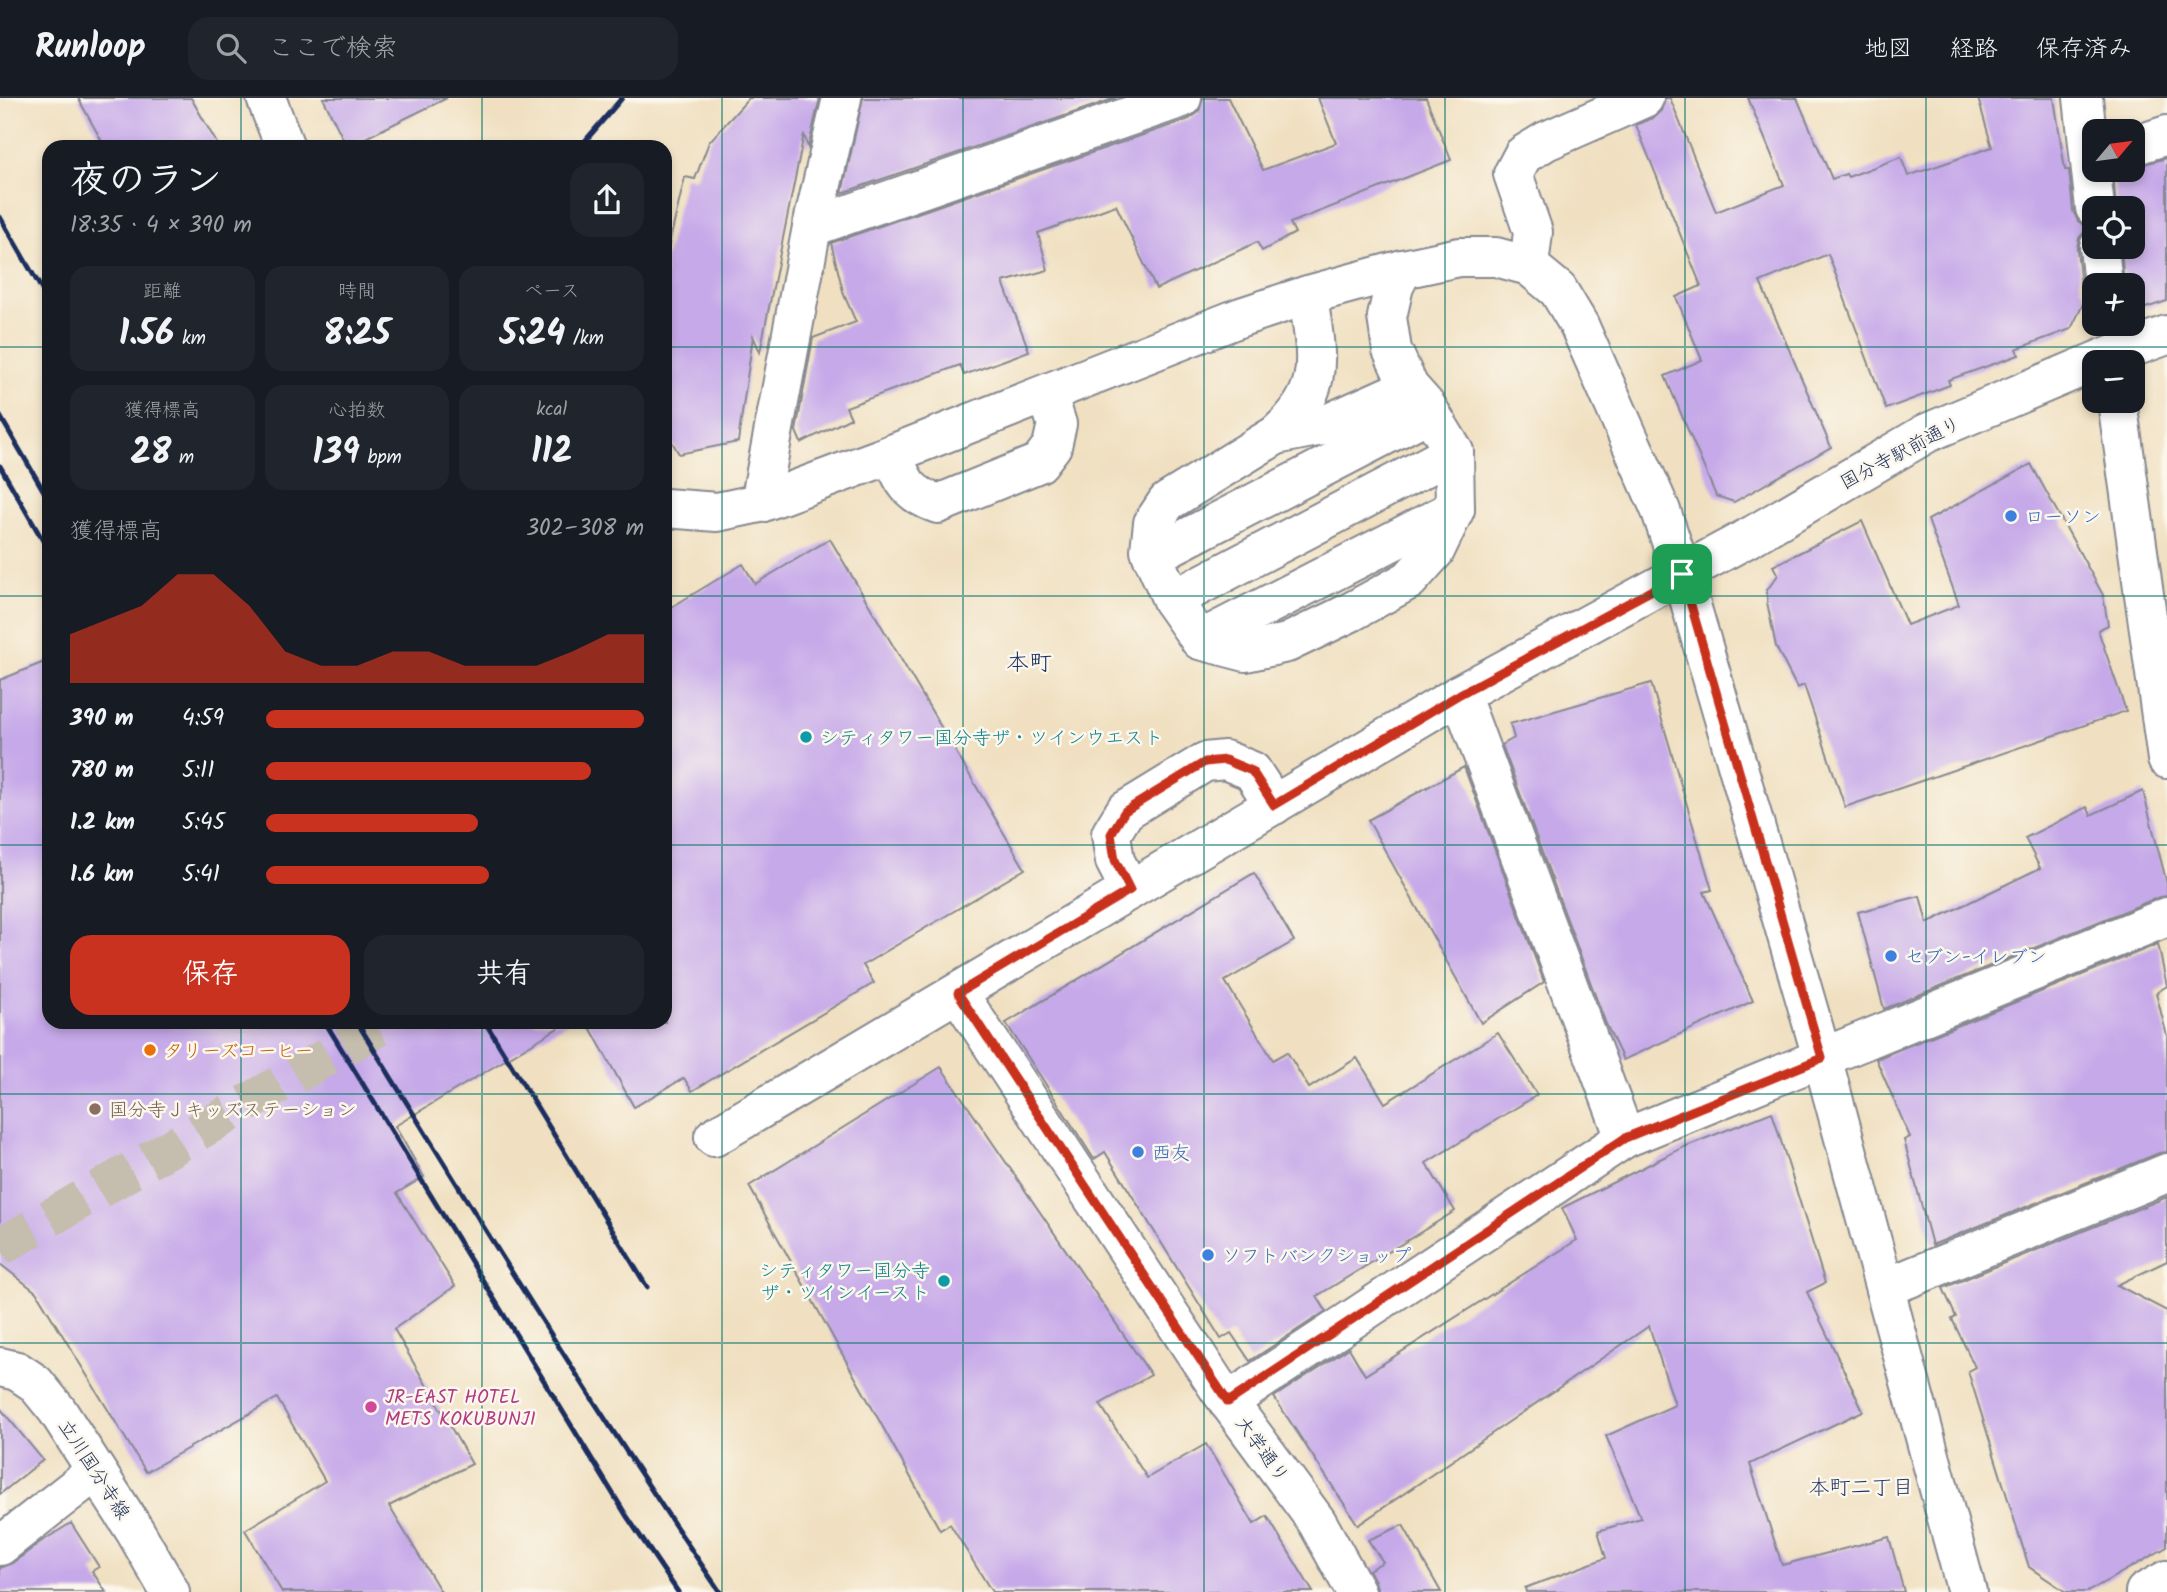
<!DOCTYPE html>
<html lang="ja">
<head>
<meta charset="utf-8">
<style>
	:root { --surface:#171b24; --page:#20242c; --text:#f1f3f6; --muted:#9ea1a6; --line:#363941; --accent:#c8321e }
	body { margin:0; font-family:Kalam,"Klee One",sans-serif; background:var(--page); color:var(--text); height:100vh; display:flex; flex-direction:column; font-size:26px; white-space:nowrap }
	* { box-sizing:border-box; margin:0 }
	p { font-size:23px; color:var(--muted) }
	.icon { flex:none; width:38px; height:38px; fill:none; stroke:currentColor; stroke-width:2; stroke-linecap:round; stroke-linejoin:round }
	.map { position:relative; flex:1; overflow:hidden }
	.sheet { position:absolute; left:42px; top:42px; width:630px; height:889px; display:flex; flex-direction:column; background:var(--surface); border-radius:21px; box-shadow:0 4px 10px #0003 }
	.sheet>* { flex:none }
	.needle { width:46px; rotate:61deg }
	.buttons { position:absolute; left:2082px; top:21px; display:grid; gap:14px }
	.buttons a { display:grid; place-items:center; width:63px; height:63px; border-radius:14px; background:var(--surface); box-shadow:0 4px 10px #0003; font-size:35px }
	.pin { position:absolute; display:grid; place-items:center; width:60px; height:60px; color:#fff; margin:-30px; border-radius:14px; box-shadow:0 4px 10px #0006 }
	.round { display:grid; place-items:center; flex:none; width:74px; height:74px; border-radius:21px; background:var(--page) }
	.overview { display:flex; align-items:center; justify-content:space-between; height:119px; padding:0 28px }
	h1 { font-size:38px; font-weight:700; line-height:52px }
	.metrics { display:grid; grid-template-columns:repeat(3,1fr); gap:10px; height:119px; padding:7px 28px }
	.metrics div { display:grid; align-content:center; border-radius:18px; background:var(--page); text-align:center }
	.metrics b { font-size:35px; font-weight:700 }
	.metrics small { font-size:19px; font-weight:400 }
	.metrics p { font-size:19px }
	.chart { height:196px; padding:14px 28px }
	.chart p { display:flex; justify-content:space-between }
	.chart svg { width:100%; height:126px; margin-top:7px; fill:var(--accent); opacity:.7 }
	.primary-button { display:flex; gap:14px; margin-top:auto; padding:14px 28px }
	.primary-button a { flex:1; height:80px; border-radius:21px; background:var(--accent); color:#fff; font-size:28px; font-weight:700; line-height:80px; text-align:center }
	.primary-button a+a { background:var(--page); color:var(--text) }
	ul { padding:0 28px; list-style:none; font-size:23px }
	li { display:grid; grid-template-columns:112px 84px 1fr; align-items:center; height:52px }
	li i { height:18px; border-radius:9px; background:var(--accent) }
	header { display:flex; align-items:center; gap:42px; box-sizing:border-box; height:98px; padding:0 35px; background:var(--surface); border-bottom:2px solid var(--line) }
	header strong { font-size:33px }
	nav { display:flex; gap:38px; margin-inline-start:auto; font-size:24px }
	.search { width:490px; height:63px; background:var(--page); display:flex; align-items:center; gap:18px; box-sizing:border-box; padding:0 24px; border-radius:21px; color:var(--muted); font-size:26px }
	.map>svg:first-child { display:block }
	.building { fill:#c6a9e9 }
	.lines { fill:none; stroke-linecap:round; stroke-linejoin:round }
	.minor-tunnel { stroke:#c5bdad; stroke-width:38; stroke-dasharray:38 19; stroke-linecap:butt }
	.minor-casing { stroke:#868890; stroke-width:42 }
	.major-casing { stroke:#868890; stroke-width:42 }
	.minor { stroke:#fff; stroke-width:38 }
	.major { stroke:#fff; stroke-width:38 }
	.rail { stroke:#1b2f5e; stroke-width:5 }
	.route-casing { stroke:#fff; stroke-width:14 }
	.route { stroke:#c8321e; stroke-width:9 }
	.grid { fill:none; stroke:#0f766e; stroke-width:2; stroke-opacity:0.55 }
	.shop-dot { fill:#3f7fe0; stroke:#fbf7ec; stroke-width:2.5 }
	.culture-dot { fill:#0f9aa8; stroke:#fbf7ec; stroke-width:2.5 }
	.food-dot { fill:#e8710a; stroke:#fbf7ec; stroke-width:2.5 }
	.education-dot { fill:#8d6e63; stroke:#fbf7ec; stroke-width:2.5 }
	.hotel-dot { fill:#d1479c; stroke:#fbf7ec; stroke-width:2.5 }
	.labels { text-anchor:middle; stroke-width:5; stroke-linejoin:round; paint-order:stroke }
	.street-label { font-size:19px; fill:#1b2f5e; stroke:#fbf7ec }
	.shop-label { font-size:19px; fill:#366cbe; stroke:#fbf7ec; text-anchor:start }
	.culture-label { font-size:19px; fill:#0d838f; stroke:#fbf7ec; text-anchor:start }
	.food-label { font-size:19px; fill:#c56008; stroke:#fbf7ec; text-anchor:start }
	.education-label { font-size:19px; fill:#785e54; stroke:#fbf7ec; text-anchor:start }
	.hotel-label { font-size:19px; fill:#b23c85; stroke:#fbf7ec; text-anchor:start }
	.neighbourhood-label { font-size:21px; fill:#1b2f5e; stroke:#fbf7ec }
	.quarter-label { font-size:23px; fill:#1b2f5e; stroke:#fbf7ec }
</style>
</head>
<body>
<header>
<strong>Runloop</strong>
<div class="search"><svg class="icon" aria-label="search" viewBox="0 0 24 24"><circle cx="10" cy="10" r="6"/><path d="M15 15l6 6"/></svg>ここで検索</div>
<nav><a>地図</a><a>経路</a><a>保存済み</a></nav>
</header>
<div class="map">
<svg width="2167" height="1494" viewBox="0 0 2167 1494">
	<rect width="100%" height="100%" fill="#fbf7ec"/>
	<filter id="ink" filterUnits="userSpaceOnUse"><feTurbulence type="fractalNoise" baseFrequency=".0143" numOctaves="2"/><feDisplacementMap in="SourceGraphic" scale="14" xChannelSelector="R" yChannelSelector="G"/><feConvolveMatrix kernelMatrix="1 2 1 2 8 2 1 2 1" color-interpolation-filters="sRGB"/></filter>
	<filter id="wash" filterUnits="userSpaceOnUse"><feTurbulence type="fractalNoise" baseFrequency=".00686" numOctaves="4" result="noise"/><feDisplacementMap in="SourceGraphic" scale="28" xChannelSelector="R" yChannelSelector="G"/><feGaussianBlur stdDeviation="1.57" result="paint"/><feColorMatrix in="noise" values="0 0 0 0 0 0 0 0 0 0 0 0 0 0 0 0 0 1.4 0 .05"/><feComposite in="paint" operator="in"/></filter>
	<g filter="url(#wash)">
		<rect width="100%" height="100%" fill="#f0e0c1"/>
		<g id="blocks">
			<!-- building -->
			<g class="building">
				<path d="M 78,0 L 191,0 L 219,49 L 105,49 Z"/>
				<path d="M 323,0 L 447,0 L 347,49 Z"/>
				<path d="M 749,0 L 820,0 L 808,50 L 804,36 L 760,254 L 753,238 L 738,344 L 679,356 L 665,332 L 665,163 L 685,79 L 695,81 L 709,44 Z"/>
				<path d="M 863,0 L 1116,0 L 842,95 Z"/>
				<path d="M 1203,0 L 1228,0 L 1263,72 L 1336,45 L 1318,0 L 1426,0 L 1451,62 L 1290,125 L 1295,135 L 1262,153 L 1257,144 L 1156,191 L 1116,107 L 1038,135 L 1048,172 L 1003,184 L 1029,253 L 964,277 L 960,267 L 846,309 L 851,320 L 801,345 L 796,333 L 813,240 L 856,224 L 844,197 L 831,145 L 1189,21 L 1199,14 Z"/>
				<path d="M 1665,0 L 1670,0 L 1716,114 L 1784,87 L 1748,0 L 1797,0 L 1832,81 L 1846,76 L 1848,79 L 1901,59 L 1908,78 L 1992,49 L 1978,0 L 2054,0 L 2065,72 L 2069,72 L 2073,113 L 2078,123 L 2088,130 L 2079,140 L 2077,151 L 2081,189 L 2086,200 L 2071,231 L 2016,251 L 2019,257 L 1948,282 L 1950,287 L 1886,311 L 1828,156 L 1760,184 L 1831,349 L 1734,404 L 1716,398 L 1665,278 L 1702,262 L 1676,199 L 1701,188 L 1636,27 L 1653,20 L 1661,13 Z"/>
				<path d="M 2167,60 L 2167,203 L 2146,210 L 2133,200 L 2133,187 L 2124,187 L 2121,149 L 2133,149 L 2133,110 L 2116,110 L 2113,72 L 2133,72 L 2133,69 Z"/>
				<path d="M 2031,366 L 2103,497 L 2108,527 L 2098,532 L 2126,613 L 1845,709 L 1804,587 L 1797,590 L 1776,549 L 1767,504 L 1767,492 L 1778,477 L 1773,468 L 1862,423 L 1907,527 L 1959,507 L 1928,422 Z"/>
				<path d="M 830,441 L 1025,771 L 863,867 L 874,885 L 692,993 L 684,980 L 634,1009 L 587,924 L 665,924 L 665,513 L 743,466 L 755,486 Z"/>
				<path d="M 49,562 L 49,924 L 568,924 L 395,1028 L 424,1079 L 397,1095 L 455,1188 L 394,1231 L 472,1366 L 389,1408 L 441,1494 L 282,1494 L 245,1432 L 325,1383 L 277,1300 L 146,1374 L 36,1194 L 0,1166 L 0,582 Z"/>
				<path d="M 1651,585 L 1712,792 L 1704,794 L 1753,903 L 1623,962 L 1606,926 L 1502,647 L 1514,640 L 1510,626 Z"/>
				<path d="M 1464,669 L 1544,884 L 1481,925 L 1368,722 Z"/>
				<path d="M 2143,693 L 2167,786 L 2167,798 L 2159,799 L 1884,911 L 1858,814 L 1920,798 L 1927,825 L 2040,770 L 2025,740 L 2087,709 L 2091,717 Z"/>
				<path d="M 1254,775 L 1294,843 L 1225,883 L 1273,962 L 1287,954 L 1309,990 L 1357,960 L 1385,1005 L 1498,935 L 1537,997 L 1426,1065 L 1455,1113 L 1317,1198 L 1326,1213 L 1250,1263 L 1231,1235 L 1221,1241 L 1105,1054 L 1094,1061 L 1006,925 Z"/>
				<path d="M 2158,846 L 2167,888 L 2156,895 L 2167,938 L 2167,1054 L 2159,1055 L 1932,1147 L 1904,1042 L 1910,1039 L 1876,961 Z"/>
				<path d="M 941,969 L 1151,1277 L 1100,1306 L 1147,1380 L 1206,1346 L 1254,1426 L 1267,1418 L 1313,1494 L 992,1494 L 950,1426 L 940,1432 L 749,1088 Z"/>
				<path d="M 1772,1014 L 1825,1185 L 1807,1194 L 1863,1313 L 1750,1366 L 1782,1467 L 1889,1439 L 1904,1494 L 1526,1494 L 1525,1490 L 1606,1460 L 1598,1433 L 1641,1420 L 1606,1338 L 1675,1307 L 1649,1228 L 1358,1427 L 1274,1299 L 1349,1250 L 1365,1277 L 1577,1142 L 1562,1110 L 1684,1049 Z"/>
				<path d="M 2167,1099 L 2167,1163 L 2117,1187 L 2167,1213 L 2167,1449 L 2087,1494 L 2066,1494 L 2029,1469 L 1968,1273 L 1975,1269 L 1952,1221 L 1956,1219 L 1943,1190 Z"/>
				<path d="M 0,1310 L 43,1362 L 0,1396 Z"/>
				<path d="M 71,1425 L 99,1469 L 92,1473 L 106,1494 L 0,1494 L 0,1470 L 13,1465 L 39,1445 Z"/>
				<path d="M 1403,1427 L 1441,1494 L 1378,1494 L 1375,1483 L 1369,1472 L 1383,1464 L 1368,1442 Z"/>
			</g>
		</g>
	</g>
	<g filter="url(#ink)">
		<use href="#blocks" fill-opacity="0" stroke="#868890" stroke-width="2"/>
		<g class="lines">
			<!-- minor-tunnel -->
			<path class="minor-tunnel" d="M 0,1149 L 387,924"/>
			<defs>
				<g id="minor">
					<path d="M 266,0 L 285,49"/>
					<path d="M 2083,0 L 2095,110"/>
					<path d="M 2133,48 L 2167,37"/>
					<path d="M 812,129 L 1182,0"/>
					<path d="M 2099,149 L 2103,187"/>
					<path d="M 1529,168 L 1533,134 L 1513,76 L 1523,57 L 1546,43 L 1644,0"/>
					<path d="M 1308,197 C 1316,258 1328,292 1276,337 L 1167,404 L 1153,425 L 1150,452 L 1172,502 L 1200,542 L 1246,554 L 1287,545 L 1351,514 L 1409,482 L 1435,453 L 1455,411 L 1454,354 L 1426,308 L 1409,289 L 1392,252 L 1387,219 L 1394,188 L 1403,171"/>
					<path d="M 2117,303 L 2167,661"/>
					<path d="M 1276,337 L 1322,328 L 1409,289"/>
					<path d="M 892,356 C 903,384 908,396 938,406 L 1039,365 L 1052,348 L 1057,326 L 1047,296"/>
					<path d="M 760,405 L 812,129 L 842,0"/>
					<path d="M 665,410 L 717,414 L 760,405 L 892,356 L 1241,219 L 1308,197 L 1403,171 L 1459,159 L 1496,159 L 1529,168 L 1558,192 L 1579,227 L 1661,413 L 1682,476 L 1822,959 L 1967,1494"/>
					<path d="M 1152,458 L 1430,314"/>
					<path d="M 1172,502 L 1454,354"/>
					<path d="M 1200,542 L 1455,411"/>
					<path d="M 1460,596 L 1625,1040"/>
					<path d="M 1130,792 L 1115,763 L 1111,736 L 1125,713 L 1205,664 L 1225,662 L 1252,673 L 1274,707"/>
					<path d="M 958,895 L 1219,1291 L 1317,1424 L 1356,1494"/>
					<path d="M 714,1039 L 1460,596 L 1755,436 L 1927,335 L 2111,257 L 2167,237"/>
					<path d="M 1885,1190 L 2167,1075"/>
					<path d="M 1228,1304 L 1625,1040 L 2167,819"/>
					<path d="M 0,1448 L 96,1373"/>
					<path d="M 2145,1494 L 2167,1482"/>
				</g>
				<path id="major" d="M 0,1269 L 17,1273 L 35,1285 L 57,1312 L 135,1433 L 170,1494"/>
			</defs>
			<!-- minor casing -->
			<use href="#minor" class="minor-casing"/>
			<!-- major casing -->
			<use href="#major" class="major-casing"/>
			<!-- minor -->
			<use href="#minor" class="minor"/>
			<!-- major -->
			<use href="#major" class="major"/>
			<!-- rail -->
			<g class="rail">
				<path d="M 580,49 L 622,0"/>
				<path d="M 0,119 L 49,204"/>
				<path d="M 0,318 L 49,402"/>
				<path d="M 0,368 L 49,453"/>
				<path d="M 325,924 L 626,1417 L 678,1494"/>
				<path d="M 357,924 C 475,1116 593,1308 720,1494"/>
				<path d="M 485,924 L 647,1189"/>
			</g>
		</g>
	</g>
	<g class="lines" filter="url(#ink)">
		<defs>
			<path id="route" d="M 1682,476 L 1822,960 L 1625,1040 L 1228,1304 L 958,895 L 1130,792 L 1115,762 L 1111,736 L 1125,713 L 1205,664 L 1225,662 L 1252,673 L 1274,707 L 1460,596 Z"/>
		</defs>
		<!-- route casing -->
		<use href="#route" class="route-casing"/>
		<!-- route -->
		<use href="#route" class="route"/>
	</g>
	<!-- grid -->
	<path class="grid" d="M 241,0 L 241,49M 482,0 L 482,49M 722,0 L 722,1494M 963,0 L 963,1494M 1204,0 L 1204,1494M 1445,0 L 1445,1494M 1685,0 L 1685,1494M 1926,0 L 1926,1494M 0,249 L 49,249M 665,249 L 2167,249M 0,498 L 49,498M 665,498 L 2167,498M 0,747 L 49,747M 665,747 L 2167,747M 241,924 L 241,1494M 482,924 L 482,1494M 0,996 L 2167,996M 0,1245 L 2167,1245"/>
	<!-- markers -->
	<g class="shop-dot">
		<circle cx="2011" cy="418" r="7"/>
		<circle cx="1891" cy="858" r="7"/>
		<circle cx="1138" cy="1054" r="7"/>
		<circle cx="1208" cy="1157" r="7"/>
	</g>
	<g class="culture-dot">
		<circle cx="806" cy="639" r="7"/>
		<circle cx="944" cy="1183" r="7"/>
	</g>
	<circle class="food-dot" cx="150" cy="952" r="7"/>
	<circle class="education-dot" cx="95" cy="1011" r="7"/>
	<circle class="hotel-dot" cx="371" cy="1309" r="7"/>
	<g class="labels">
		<!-- street labels -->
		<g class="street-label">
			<text transform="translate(1900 354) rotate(-28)" y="7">国分寺駅前通り</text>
			<text transform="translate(1263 1351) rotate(54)" y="7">大学通り</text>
			<text transform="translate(95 1371) rotate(57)" y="7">立川国分寺線</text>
		</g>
		<!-- shop labels -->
		<g class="shop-label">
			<text x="2025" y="425">ローソン</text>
			<text x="1905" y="865">セブン-イレブン</text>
			<text x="1152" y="1061">西友</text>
			<text x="1222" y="1164">ソフトバンクショップ</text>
		</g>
		<!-- culture labels -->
		<g class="culture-label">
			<text x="820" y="646">シティタワー国分寺ザ・ツインウエスト</text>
			<text x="930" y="1179" text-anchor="end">シティタワー国分寺<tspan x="930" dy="22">ザ・ツインイースト</tspan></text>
		</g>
		<!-- food labels -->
		<g class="food-label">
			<text x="164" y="959">タリーズコーヒー</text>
		</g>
		<!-- education labels -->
		<g class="education-label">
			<text x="109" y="1018">国分寺Ｊキッズステーション</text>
		</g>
		<!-- hotel labels -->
		<g class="hotel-label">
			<text x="385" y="1305">JR-EAST HOTEL<tspan x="385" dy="22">METS KOKUBUNJI</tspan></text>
		</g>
		<!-- neighbourhood labels -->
		<g class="neighbourhood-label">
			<text x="1861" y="1396">本町二丁目</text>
		</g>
		<!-- quarter labels -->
		<g class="quarter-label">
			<text x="1029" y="572">本町</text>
		</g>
	</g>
</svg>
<div class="buttons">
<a><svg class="needle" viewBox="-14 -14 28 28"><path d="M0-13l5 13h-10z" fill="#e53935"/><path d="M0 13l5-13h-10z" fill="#9ea1a6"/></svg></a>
<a><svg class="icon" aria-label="locate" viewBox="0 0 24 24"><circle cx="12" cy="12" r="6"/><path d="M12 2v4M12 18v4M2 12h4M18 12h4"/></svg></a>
<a>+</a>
<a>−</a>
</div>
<div class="pin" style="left:1682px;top:476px;background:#1e9e55"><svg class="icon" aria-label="arrive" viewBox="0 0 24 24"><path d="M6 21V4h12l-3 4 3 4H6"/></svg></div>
<section class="sheet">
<div class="overview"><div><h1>夜のラン</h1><p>18:35 · 4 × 390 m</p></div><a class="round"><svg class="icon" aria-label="share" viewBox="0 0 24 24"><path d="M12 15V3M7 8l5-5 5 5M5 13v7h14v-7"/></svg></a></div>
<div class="metrics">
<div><p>距離</p><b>1.56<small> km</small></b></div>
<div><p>時間</p><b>8:25</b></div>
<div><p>ペース</p><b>5:24<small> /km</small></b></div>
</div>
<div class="metrics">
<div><p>獲得標高</p><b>28<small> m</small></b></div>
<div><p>心拍数</p><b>139<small> bpm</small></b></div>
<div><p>kcal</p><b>112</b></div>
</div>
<div class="chart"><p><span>獲得標高</span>302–308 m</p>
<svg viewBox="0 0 160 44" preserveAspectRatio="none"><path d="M0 44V27L10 22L20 17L30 6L40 6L50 17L60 33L70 38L80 38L90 33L100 33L110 38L120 38L130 38L140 33L150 27L160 27V44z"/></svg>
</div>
<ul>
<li><b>390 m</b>4:59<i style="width:100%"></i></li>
<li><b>780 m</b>5:11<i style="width:86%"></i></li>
<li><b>1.2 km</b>5:45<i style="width:56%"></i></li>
<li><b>1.6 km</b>5:41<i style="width:59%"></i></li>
</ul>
<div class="primary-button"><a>保存</a><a>共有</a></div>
</section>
</div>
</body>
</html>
